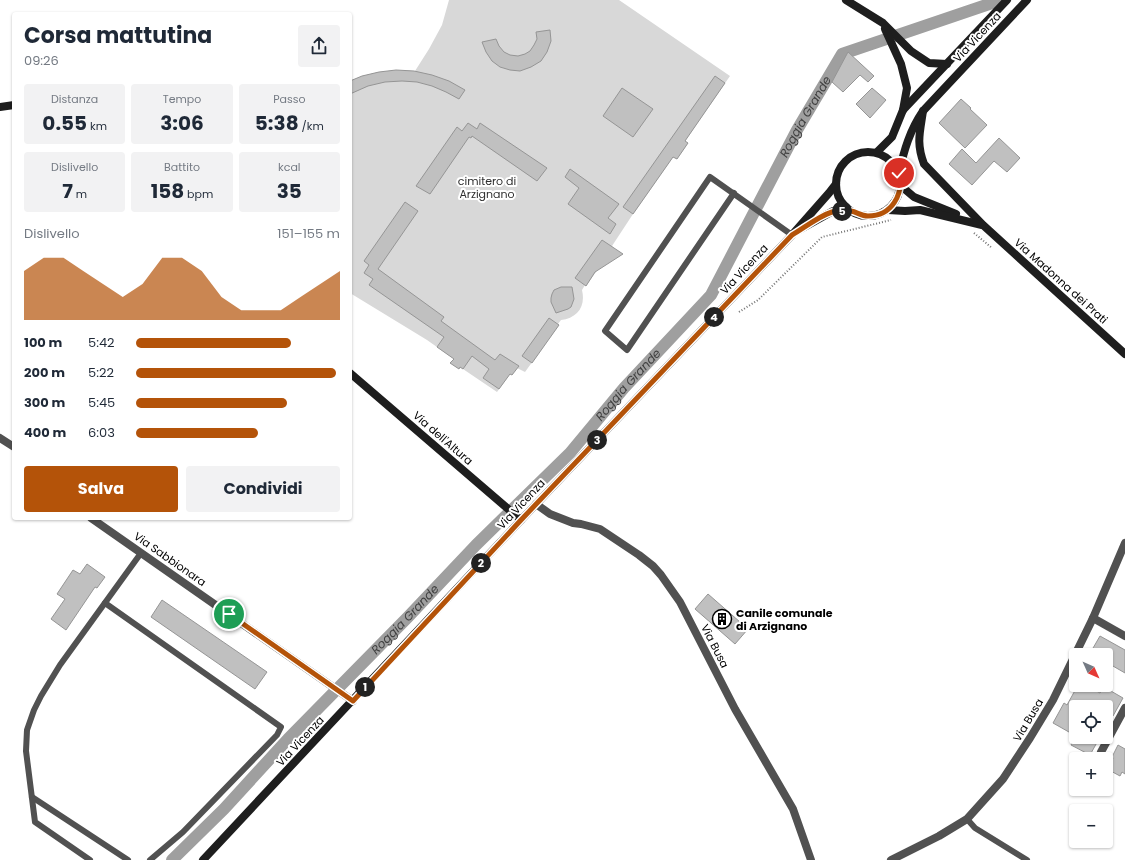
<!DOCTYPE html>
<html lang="it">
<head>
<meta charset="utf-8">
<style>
	:root { --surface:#fff; --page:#f2f2f3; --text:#1f2937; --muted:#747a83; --accent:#b45309 }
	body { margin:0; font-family:Poppins,sans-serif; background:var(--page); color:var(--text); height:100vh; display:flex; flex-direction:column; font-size:15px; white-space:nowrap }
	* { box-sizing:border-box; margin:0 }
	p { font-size:13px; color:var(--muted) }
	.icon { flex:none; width:22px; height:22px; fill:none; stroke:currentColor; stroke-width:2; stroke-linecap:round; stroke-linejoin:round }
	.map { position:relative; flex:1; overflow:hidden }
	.drawer { position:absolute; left:12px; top:12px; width:340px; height:508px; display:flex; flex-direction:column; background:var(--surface); border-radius:4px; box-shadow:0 1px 3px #0004 }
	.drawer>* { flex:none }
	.needle { width:26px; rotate:135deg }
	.buttons { position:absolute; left:1069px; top:648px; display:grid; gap:8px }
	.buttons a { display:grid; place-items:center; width:44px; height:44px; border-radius:4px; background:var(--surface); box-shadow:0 1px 3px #0004; font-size:20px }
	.pin { position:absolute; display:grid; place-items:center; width:34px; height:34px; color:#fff; margin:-17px; border:2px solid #fff; border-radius:50%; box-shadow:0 1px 4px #0007 }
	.km { position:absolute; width:20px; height:20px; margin:-10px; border-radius:50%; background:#222; color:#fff; font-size:11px; line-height:20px; text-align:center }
	.round { display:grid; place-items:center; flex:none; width:42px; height:42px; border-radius:4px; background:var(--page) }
	.headline { display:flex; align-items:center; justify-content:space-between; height:68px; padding:0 12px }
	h1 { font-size:22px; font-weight:700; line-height:30px }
	.figures { display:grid; grid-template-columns:repeat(3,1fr); gap:6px; height:68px; padding:4px 12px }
	.figures div { display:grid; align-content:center; border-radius:4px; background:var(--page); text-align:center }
	.figures b { font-size:20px; font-weight:700 }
	.figures small { font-size:11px; font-weight:400 }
	.figures p { font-size:11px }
	.chart { height:112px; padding:8px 12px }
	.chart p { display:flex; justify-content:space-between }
	.chart svg { width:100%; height:72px; margin-top:4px; fill:var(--accent); opacity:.7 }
	.cta { display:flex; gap:8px; margin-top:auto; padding:8px 12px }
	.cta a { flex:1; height:46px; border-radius:4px; background:var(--accent); color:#fff; font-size:16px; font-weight:700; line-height:46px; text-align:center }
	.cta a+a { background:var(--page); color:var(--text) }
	ul { padding:0 12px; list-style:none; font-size:13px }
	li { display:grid; grid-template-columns:64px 48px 1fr; align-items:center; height:30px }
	li i { height:10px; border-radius:5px; background:var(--accent) }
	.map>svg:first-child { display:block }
	.green { fill:#d8d8d8 }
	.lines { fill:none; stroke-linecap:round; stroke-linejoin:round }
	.canal { stroke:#9f9f9f; stroke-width:12 }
	.building { fill:#c0c0c0; stroke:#959595 }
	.path { stroke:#737373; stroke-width:2; stroke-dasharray:1 2; stroke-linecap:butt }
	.lane { stroke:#515151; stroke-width:6 }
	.street { stroke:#515151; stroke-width:8 }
	.secondary { stroke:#1e1e1e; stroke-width:8 }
	.route-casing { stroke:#fff; stroke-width:8 }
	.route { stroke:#b45309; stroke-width:5 }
	.labels { text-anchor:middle; stroke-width:4; stroke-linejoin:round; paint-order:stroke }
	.street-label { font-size:11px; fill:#000; stroke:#fff }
	.park-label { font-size:11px; fill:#2f2f2f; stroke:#fff }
	.poi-label { font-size:11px; font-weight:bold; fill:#000; stroke:#fff; text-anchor:start }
	.water-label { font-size:12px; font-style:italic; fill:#404040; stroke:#fff }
</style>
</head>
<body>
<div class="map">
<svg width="1125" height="860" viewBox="0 0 1125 860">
	<rect width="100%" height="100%" fill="#fff"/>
	<!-- green -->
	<path class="green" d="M 449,0 L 619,0 L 730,76 L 685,141 L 688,143 L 677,159 L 673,157 L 633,214 L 612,246 L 613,248 L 586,286 L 585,285 L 582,290 C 586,307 577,318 561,320 L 558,324 L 559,325 L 525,372 L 517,368 L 512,375 L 510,374 L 497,392 L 460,367 L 459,369 L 450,363 L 454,359 L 427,340 L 350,293 L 350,81 C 372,71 391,70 415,71 L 429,49 L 442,25 Z"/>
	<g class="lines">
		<!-- canal -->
		<path class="canal" id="s1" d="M 172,860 L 224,809 L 288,739 L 408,617 L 476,545 L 570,453 L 624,388 L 711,295 L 797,130 L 842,54 L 998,1 L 999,0"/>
	</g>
	<!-- building -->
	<g class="building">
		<path d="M 550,30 L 551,41 L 547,52 L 541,61 L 531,67 L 520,71 L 510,70 L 500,67 L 492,61 L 486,52 L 482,42 L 496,39 L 499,46 L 504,52 L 510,55 L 518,56 L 525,54 L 530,51 L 534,45 L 537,39 L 536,32 Z"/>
		<path d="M 848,52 L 874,76 L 868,82 L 860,75 L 843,92 L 832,82 Z"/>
		<path d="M 396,70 L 414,71 L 432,75 L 449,81 L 465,90 L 459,99 L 446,92 L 432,86 L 417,82 L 402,81 L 385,82 L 368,86 L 350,94 L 350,81 L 362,76 L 379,72 Z"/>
		<path d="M 715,76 L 725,83 L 685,141 L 688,143 L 677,159 L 673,157 L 633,214 L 623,207 Z"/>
		<path d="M 622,88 L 653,109 L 633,137 L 603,116 Z"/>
		<path d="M 872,88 L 886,100 L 870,118 L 856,104 Z"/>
		<path d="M 961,99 L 971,108 L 970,109 L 987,125 L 965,148 L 939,123 Z"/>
		<path d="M 468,123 L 477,129 L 480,123 L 547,168 L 537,181 L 472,136 L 471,138 L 469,137 L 430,194 L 416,186 L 457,127 L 462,131 Z"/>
		<path d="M 999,138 L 1020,158 L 1007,172 L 994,161 L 972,185 L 949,164 L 962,149 L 976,163 Z"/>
		<path d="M 570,169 L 619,204 L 608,218 L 616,224 L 610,234 L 568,204 L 579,188 L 565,177 Z"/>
		<path d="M 405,202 L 418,211 L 378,269 L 444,317 L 441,321 L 495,360 L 500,354 L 519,366 L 512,375 L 510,374 L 499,389 L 483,378 L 489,369 L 472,356 L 463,369 L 460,367 L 459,369 L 450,363 L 454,359 L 437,347 L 444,337 L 369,285 L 373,279 L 364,273 L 369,265 L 364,261 Z"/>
		<path d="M 602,240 L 623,254 L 595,272 L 586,286 L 575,278 Z"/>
		<path d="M 561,287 L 572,287 L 574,299 L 571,307 L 568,309 L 556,313 L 551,302 L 551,298 L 552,294 L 554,290 Z"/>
		<path d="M 549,318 L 559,325 L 532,363 L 522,356 Z"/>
		<path d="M 87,564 L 105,577 L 97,588 L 95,587 L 66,630 L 51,619 L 65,599 L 57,594 L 73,570 L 80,574 Z"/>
		<path d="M 708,594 L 748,629 L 735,644 L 695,609 Z"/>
		<path d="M 162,600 L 267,672 L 255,689 L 151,617 Z"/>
		<path d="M 1100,636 L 1125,650 L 1125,673 L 1106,662 L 1106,655 L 1089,655 Z"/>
		<path d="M 1078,685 L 1086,685 L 1100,693 L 1104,687 L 1123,698 L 1113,716 L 1106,712 L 1106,707 L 1076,707 L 1076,736 L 1053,723 L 1064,703 L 1067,705 Z"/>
		<path d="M 1075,737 L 1100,737 L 1090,755 L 1071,745 Z"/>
		<path d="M 1118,745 L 1125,749 L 1125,774 L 1122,772 L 1120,776 L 1107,769 L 1113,758 L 1112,757 Z"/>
	</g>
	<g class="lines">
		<!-- path -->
		<g class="path">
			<path d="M 974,233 L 992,248"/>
			<path d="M 739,312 L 758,300 L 822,237 L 891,220"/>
		</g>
		<!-- lane -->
		<g class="lane">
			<path d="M 734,193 L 627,350 L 605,331 L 710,177 L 792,235"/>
			<path d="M 105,603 L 281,727 L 277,735 L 183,832 L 150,860"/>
			<path d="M 32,797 L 128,860"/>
			<path d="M 967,819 L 975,828 L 1027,860"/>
			<path d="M 90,860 L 35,822 L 26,751 L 27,730 L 34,710 L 41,696 L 60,665 L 141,553"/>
		</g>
		<!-- street -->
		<g class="street">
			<path d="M 0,438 L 14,447"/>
			<path d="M 536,504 L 550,514 L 573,523 L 581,524 L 600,529 L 639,555 L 653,566 L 661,575 L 680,602 L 735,709 L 793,809 L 811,860"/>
			<path d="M 91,518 L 353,701"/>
			<path d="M 1093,618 L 1125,636"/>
			<path d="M 1101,752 L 1125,708"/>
			<path d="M 891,860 L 939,836 L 967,819 L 1003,779 L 1030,738 L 1053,700 L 1093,618 L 1125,543"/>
		</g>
		<!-- secondary -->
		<g class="secondary">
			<path d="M 846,0 L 883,23 L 911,51 L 929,63 L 947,64"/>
			<path d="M 885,29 L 901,64 L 907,88 L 903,110"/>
			<path d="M 0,107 L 14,105"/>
			<path d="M 923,111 C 920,132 916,143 924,164 L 983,225 L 1125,354"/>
			<circle cx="868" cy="184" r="32"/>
			<path d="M 877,152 L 892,137 L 903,110 L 1007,0"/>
			<path d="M 899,173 C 904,150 910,130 923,111 L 1027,0"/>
			<path d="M 901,186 L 914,197 L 956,214"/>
			<path d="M 888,210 L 905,211 L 920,210 L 982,225"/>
			<path d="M 799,230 L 833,211 L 850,211"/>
			<path d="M 350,373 L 521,520"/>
			<path d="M 203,860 L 521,520 L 792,235 L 829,193 L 836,184"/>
		</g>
	</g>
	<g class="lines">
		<defs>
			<path id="route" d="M 229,614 L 353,701 L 521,520 L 792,235 C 804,228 819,216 832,212 C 836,210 846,210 851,211 C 857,212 861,216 868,216 C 892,216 904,194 899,173"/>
		</defs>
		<!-- route casing -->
		<use href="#route" class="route-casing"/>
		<!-- route -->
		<use href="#route" class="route"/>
	</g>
	<!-- icons -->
	<defs>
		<symbol id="building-ring" viewBox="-11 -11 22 22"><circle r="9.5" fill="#fff" stroke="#000" stroke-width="1.5"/><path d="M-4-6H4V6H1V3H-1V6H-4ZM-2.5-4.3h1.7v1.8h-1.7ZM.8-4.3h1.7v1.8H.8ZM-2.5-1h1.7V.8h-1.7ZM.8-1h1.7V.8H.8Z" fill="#000"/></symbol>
	</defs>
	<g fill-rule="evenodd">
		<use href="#building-ring" x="711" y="608" width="22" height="22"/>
	</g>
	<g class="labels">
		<!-- street labels -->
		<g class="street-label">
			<text transform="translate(977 37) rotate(-47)" y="4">Via Vicenza</text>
			<text transform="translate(744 269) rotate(-47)" y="4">Via Vicenza</text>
			<text transform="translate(1061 281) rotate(42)" y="4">Via Madonna dei Prati</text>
			<text transform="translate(443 438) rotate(41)" y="4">Via dell'Altura</text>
			<text transform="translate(521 504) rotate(-47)" y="4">Via Vicenza</text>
			<text transform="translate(170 559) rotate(35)" y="4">Via Sabbionara</text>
			<text transform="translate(715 646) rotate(63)" y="4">Via Busa</text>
			<text transform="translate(1028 720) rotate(-59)" y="4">Via Busa</text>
			<text transform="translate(300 741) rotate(-47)" y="4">Via Vicenza</text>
		</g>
		<!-- park labels -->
		<g class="park-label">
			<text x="487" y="185">cimitero di<tspan x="487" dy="13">Arzignano</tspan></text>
		</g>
		<!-- poi labels -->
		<g class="poi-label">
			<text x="736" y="617">Canile comunale<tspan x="736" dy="13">di Arzignano</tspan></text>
		</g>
		<!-- water labels -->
		<g class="water-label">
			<text dy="4" stroke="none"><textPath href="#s1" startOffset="983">Roggia Grande</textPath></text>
			<text dy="4" stroke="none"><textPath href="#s1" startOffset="659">Roggia Grande</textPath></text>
			<text dy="4" stroke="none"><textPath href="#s1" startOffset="335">Roggia Grande</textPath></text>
		</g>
	</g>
</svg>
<div class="buttons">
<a><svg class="needle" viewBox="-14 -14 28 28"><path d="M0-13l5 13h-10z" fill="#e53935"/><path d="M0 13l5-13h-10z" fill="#747a83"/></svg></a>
<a><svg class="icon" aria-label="locate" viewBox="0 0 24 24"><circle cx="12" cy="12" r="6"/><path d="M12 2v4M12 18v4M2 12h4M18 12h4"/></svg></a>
<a>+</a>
<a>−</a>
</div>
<div class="pin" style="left:229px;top:614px;background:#1e9e55"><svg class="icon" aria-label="arrive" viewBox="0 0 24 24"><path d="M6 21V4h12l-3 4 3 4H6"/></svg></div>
<div class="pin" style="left:899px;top:173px;background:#d93025"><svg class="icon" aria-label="check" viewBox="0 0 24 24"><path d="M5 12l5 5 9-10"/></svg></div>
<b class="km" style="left:365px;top:687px">1</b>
<b class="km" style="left:481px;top:563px">2</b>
<b class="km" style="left:597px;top:440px">3</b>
<b class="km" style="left:714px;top:317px">4</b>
<b class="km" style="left:842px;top:211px">5</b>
<section class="drawer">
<div class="headline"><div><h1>Corsa mattutina</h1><p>09:26</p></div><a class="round"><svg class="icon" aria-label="share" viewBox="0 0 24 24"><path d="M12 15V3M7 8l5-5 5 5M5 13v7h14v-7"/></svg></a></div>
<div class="figures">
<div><p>Distanza</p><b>0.55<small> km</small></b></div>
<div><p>Tempo</p><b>3:06</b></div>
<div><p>Passo</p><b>5:38<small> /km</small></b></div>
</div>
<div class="figures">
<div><p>Dislivello</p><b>7<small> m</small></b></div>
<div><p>Battito</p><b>158<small> bpm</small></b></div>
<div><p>kcal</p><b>35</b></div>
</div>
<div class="chart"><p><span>Dislivello</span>151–155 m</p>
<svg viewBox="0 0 160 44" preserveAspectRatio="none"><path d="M0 44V14L10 6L20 6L30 14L40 22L50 30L60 22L70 6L80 6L90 14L100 30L110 38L120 38L130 38L140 30L150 22L160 14V44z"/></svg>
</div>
<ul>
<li><b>100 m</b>5:42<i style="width:76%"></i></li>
<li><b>200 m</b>5:22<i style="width:98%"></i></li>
<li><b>300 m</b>5:45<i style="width:74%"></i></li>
<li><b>400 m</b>6:03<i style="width:60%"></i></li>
</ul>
<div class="cta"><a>Salva</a><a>Condividi</a></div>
</section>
</div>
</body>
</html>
